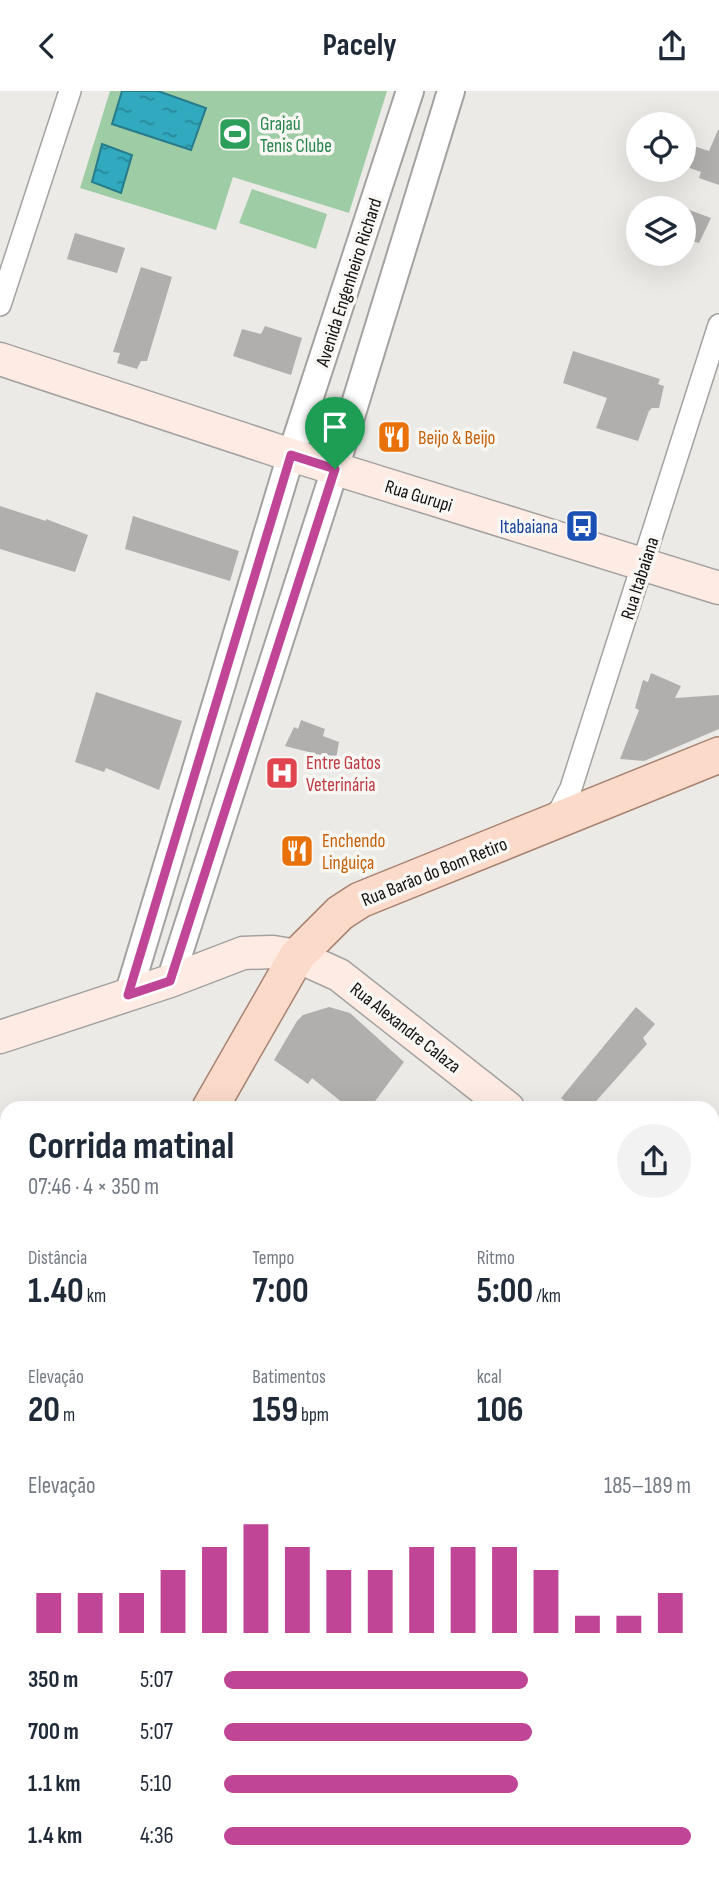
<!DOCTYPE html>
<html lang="pt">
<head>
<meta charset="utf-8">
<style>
	:root { --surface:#fff; --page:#f2f2f3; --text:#1f2937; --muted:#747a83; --accent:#c04596 }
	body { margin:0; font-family:"Sofia Sans Condensed",sans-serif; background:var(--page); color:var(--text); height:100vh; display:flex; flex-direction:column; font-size:26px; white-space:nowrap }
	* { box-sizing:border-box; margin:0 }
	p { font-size:23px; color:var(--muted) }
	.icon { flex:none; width:38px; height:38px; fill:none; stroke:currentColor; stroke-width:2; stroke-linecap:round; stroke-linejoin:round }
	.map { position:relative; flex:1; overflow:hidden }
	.details { position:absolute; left:0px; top:1010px; width:719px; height:779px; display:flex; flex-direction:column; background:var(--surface); border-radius:21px 21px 0 0; box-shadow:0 7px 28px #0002 }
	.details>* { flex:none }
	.fabs { position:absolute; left:626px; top:21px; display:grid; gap:14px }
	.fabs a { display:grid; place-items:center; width:70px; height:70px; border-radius:50%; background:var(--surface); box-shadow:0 7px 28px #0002; font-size:35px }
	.pin { position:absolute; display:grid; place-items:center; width:60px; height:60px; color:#fff; margin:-72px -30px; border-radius:50% 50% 50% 0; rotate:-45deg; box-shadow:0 0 7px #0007 }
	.pin .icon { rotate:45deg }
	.round { display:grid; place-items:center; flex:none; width:74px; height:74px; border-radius:37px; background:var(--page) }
	.head { display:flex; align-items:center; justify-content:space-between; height:119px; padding:0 28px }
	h1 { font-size:38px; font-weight:700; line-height:52px }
	.stats { display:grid; grid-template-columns:repeat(3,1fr); gap:10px; height:119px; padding:7px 28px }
	.stats div { display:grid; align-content:center }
	.stats b { font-size:35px; font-weight:700 }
	.stats small { font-size:19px; font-weight:400 }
	.stats p { font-size:19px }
	.chart { height:196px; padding:14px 28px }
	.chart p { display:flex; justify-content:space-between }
	.chart svg { width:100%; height:126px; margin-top:7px; stroke:var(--accent); stroke-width:6 }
	ul { padding:0 28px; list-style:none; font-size:23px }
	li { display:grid; grid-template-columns:112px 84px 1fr; align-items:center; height:52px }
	li i { height:18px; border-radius:9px; background:var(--accent) }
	header { display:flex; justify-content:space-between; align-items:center; height:91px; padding:0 28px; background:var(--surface); font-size:32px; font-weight:700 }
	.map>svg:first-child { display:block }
	.grass { fill:url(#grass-dots) }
	.pitch { fill:#9ecca5 }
	.water { fill:url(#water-ripples); stroke:#277b8a; stroke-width:2 }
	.building { fill:#b1afad }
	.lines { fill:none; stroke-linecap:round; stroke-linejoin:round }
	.minor-casing { stroke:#a4a2a0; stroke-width:24 }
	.tertiary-casing { stroke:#a4a2a0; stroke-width:30 }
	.secondary-casing { stroke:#a4a2a0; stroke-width:35 }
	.primary-casing { stroke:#a88371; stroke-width:38 }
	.minor { stroke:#fff; stroke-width:21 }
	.tertiary { stroke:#fff; stroke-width:26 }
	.secondary { stroke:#feece4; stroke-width:32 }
	.primary { stroke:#fcdac9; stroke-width:35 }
	.route-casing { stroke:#fff; stroke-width:14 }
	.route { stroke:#c04596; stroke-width:9 }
	.labels { text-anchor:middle; stroke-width:7; stroke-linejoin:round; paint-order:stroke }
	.leisure-label { font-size:19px; fill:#27864d; stroke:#f9f7f4; text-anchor:start }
	.street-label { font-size:19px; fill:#111110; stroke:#f9f7f4 }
	.food-label { font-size:19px; fill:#c56008; stroke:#f9f7f4; text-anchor:start }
	.transit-label { font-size:19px; fill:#164399; stroke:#f9f7f4; text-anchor:end }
	.health-label { font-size:19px; fill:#be3a42; stroke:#f9f7f4; text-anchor:start }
</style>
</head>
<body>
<header><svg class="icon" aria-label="back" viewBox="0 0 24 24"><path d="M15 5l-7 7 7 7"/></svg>Pacely<svg class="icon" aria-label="share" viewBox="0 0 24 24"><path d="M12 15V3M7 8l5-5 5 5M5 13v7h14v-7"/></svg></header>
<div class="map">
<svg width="719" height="1787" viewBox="0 0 719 1787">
	<defs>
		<pattern id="grass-dots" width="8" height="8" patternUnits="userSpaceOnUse" patternTransform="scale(1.75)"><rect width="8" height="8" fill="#9ecca5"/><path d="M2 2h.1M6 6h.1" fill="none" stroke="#87ae8d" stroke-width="1.8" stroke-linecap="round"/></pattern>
		<pattern id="water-ripples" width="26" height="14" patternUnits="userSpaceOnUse" patternTransform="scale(1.75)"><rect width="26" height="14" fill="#31a9be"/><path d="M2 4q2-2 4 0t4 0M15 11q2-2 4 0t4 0" fill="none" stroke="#288899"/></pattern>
	</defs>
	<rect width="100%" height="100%" fill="#eceae7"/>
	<!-- grass -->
	<path class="grass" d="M 476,1782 L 553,1782 L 549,1787 L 472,1787 Z"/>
	<!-- pitch -->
	<g class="pitch">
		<path d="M 110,0 L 387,0 L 349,122 L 233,86 L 216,139 L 80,97 Z"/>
		<path d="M 252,98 L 327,123 L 316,158 L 239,132 Z"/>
	</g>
	<!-- water -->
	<g class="water">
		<path d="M 122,0 L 158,0 L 206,17 L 191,59 L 112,33 Z"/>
		<path d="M 102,53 L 132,64 L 121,102 L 92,91 Z"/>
	</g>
	<!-- building -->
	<g class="building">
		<path d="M 718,39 L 719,39 L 719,94 L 699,87 L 701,81 L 684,75 L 684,52 L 709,60 Z"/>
		<path d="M 684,117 L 711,127 L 699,152 L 684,148 Z"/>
		<path d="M 75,142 L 125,157 L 117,182 L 67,168 Z"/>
		<path d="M 141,176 L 172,186 L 147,270 L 141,270 L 137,278 L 117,272 L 120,262 L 113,261 Z"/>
		<path d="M 265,235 L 302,247 L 291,284 L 233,265 L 242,238 L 261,243 Z"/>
		<path d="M 573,260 L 660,288 L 658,293 L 664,295 L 659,317 L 652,317 L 649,320 L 638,350 L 596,337 L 607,307 L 563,292 Z"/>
		<path d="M 0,415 L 46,430 L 46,428 L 88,444 L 75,481 L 0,458 Z"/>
		<path d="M 133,425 L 239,460 L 230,490 L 125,458 Z"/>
		<path d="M 651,582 L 681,595 L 675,607 L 719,604 L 719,638 L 644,670 L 620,668 L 639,619 L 635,617 L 643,589 L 648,591 Z"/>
		<path d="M 96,601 L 182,630 L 159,699 L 106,677 L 104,681 L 75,671 Z"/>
		<path d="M 301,629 L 325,638 L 323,645 L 339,651 L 336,668 L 285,655 L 294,636 L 298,638 Z"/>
		<path d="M 329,916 L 350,922 L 404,971 L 370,1017 L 349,1017 L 312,987 L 308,993 L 274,969 L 297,930 L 303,924 Z"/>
		<path d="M 636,916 L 655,933 L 643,947 L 647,953 L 590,1017 L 573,1017 L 561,1007 Z"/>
	</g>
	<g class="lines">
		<defs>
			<g id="minor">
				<path d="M 0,214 L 70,0"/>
				<path d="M 550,730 L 561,717 L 571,697 L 719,234"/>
				<path d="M 0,1600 L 7,1603"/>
				<path d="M 712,1625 L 719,1631"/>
				<path d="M 712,1705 L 719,1697"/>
				<path d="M 323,1782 L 333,1787"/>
				<path d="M 224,1787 L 227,1782"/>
				<path d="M 643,1787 L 648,1782"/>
			</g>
			<g id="tertiary">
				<path d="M 170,890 L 335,378 L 451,0"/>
				<path d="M 128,904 L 291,364 L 410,0"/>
			</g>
			<g id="secondary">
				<path d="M 0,268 L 291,364 L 719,497"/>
				<path d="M 0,946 L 170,890 L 243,862 L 273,861 L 297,865 L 339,884 L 508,1017"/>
				<path d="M 712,1179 L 719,1184"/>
			</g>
			<g id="primary">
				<path d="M 210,1017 L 297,865 L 340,822 L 360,809 L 719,664"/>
				<path d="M 0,1383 L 7,1370"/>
			</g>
		</defs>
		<!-- minor casing -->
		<use href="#minor" class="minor-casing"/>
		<!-- tertiary casing -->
		<use href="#tertiary" class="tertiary-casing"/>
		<!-- secondary casing -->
		<use href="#secondary" class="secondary-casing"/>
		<!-- primary casing -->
		<use href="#primary" class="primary-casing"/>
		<!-- minor -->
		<use href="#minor" class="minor"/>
		<!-- tertiary -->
		<use href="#tertiary" class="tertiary"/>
		<!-- secondary -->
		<use href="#secondary" class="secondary"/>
		<!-- primary -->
		<use href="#primary" class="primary"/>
	</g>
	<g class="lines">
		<defs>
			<path id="route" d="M 291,364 L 335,378 L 170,890 L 128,904 Z"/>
		</defs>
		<!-- route casing -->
		<use href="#route" class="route-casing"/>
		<!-- route -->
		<use href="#route" class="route"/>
	</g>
	<!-- icons -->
	<defs>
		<symbol id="stadium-square" viewBox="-11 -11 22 22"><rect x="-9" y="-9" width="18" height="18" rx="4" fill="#2e9e5b" stroke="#f9f7f4"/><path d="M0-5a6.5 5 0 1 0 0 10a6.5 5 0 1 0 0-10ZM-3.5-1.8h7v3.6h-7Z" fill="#fff"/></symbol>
		<symbol id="restaurant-square" viewBox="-11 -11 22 22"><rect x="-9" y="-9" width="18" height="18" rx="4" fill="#e8710a" stroke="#f9f7f4"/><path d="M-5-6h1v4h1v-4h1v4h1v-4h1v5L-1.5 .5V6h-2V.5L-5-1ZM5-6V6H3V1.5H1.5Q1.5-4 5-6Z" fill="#fff"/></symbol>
		<symbol id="bus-square" viewBox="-11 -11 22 22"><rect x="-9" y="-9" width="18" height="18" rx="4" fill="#1a4fb4" stroke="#f9f7f4"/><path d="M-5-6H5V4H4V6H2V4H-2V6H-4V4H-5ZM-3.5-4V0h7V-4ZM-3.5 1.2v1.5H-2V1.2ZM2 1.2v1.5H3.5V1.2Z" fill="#fff"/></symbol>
		<symbol id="hospital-square" viewBox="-11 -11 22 22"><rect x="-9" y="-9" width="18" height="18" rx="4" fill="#e0444e" stroke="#f9f7f4"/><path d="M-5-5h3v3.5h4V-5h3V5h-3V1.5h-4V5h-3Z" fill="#fff"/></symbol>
	</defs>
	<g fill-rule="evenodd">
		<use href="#stadium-square" x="216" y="24" width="38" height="38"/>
		<use href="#restaurant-square" x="375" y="327" width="38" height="38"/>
		<use href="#bus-square" x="563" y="416" width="38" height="38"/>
		<use href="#hospital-square" x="263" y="663" width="38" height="38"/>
		<use href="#restaurant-square" x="278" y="741" width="38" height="38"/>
	</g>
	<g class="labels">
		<!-- leisure labels -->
		<g class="leisure-label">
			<text x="260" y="39">Grajaú<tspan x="260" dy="22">Tenis Clube</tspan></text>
		</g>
		<!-- street labels -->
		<g class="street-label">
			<text transform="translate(348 191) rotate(-72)" y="7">Avenida Engenheiro Richard</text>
			<text transform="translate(419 404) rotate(17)" y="7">Rua Gurupi</text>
			<text transform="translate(639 487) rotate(-72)" y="7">Rua Itabaiana</text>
			<text transform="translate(434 780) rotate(-22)" y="7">Rua Barão do Bom Retiro</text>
			<text transform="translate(406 936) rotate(38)" y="7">Rua Alexandre Calaza</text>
		</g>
		<!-- food labels -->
		<g class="food-label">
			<text x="418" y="353">Beijo &amp; Beijo</text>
			<text x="322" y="756">Enchendo<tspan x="322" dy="22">Linguiça</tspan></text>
		</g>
		<!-- transit labels -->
		<g class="transit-label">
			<text x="558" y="442">Itabaiana</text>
		</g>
		<!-- health labels -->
		<g class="health-label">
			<text x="306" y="678">Entre Gatos<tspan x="306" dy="22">Veterinária</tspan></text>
		</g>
	</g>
</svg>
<div class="fabs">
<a><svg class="icon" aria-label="locate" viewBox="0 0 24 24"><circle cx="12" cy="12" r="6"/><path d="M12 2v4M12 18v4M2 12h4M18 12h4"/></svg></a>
<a><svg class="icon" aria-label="layers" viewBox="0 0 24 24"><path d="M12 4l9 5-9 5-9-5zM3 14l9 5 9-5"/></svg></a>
</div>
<div class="pin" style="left:335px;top:378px;background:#1e9e55"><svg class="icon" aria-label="arrive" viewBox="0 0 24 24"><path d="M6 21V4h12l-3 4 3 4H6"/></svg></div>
<section class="details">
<div class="head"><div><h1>Corrida matinal</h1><p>07:46 · 4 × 350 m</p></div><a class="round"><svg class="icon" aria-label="share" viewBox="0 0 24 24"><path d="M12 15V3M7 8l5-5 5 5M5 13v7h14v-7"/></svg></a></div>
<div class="stats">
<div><p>Distância</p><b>1.40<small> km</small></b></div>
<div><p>Tempo</p><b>7:00</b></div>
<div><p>Ritmo</p><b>5:00<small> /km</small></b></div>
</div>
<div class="stats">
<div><p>Elevação</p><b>20<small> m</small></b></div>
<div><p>Batimentos</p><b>159<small> bpm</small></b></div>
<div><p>kcal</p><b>106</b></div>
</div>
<div class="chart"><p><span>Elevação</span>185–189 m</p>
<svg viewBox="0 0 160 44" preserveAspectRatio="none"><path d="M5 44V30M15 44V30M25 44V30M35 44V22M45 44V14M55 44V6M65 44V14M75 44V22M85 44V22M95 44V14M105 44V14M115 44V14M125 44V22M135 44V38M145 44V38M155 44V30"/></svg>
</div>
<ul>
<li><b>350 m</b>5:07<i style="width:65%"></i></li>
<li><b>700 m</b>5:07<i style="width:66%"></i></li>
<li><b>1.1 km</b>5:10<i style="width:63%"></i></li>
<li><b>1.4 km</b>4:36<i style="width:100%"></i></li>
</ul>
</section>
</div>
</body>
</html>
